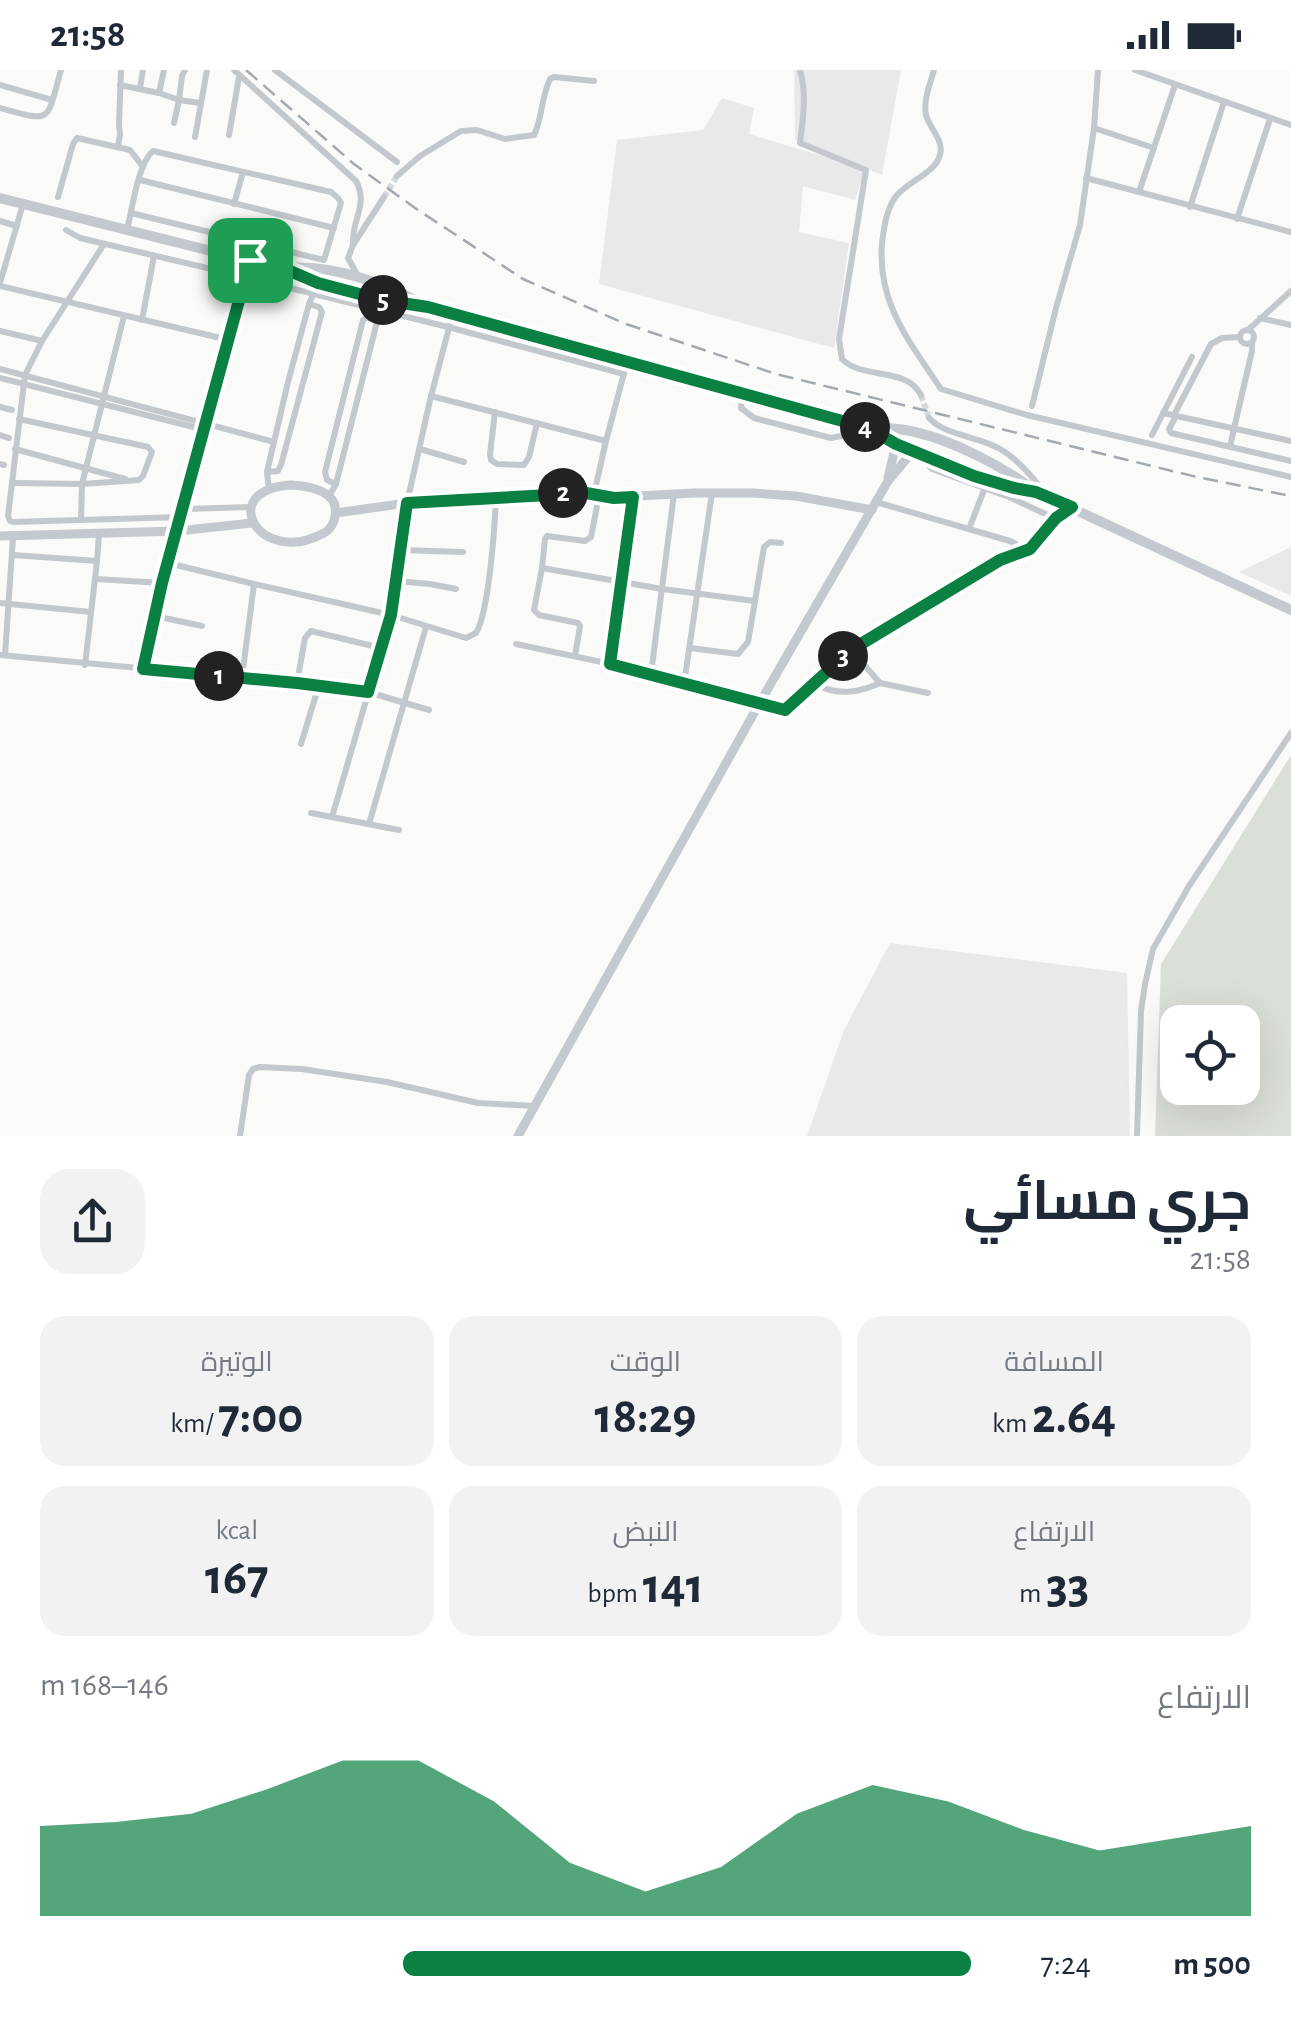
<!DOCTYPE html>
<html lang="ar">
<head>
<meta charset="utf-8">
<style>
	:root { --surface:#fff; --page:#f2f2f3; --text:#1f2937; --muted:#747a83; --accent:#0b8043 }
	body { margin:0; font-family:"Alegreya Sans",Cairo,sans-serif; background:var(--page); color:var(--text); direction:rtl; height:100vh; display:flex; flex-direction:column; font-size:38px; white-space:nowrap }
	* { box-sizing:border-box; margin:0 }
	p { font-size:32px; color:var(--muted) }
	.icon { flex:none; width:55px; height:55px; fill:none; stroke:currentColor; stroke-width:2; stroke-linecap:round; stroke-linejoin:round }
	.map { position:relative; height:1066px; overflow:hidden; direction:ltr }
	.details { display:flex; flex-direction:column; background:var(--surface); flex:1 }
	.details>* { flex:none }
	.controls { position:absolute; left:1160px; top:935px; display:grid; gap:20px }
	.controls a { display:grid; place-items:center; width:100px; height:100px; border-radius:20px; background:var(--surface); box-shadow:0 10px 40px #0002; font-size:50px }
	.pin { position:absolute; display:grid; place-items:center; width:85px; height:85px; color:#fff; margin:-42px; border-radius:20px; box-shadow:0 5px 15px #0006 }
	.km { position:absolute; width:50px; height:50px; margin:-25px; border-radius:50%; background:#222; color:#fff; font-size:28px; line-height:50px; text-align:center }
	.round { display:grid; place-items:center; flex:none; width:105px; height:105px; border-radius:30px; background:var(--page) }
	.head { display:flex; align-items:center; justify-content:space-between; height:170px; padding:0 40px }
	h1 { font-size:55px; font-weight:700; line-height:75px }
	.figures { display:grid; grid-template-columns:repeat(3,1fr); gap:15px; height:170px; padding:10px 40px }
	.figures div { display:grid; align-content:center; border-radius:25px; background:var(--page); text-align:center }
	.figures b { font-size:50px; font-weight:700 }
	.figures small { font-size:28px; font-weight:400 }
	.figures p { font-size:28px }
	.chart { height:280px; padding:20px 40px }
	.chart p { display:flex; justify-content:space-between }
	.chart svg { width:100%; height:180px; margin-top:10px; fill:var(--accent); opacity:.7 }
	ul { padding:0 40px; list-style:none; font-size:32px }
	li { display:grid; grid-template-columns:160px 120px 1fr; align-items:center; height:75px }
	li i { height:25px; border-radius:12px; background:var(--accent) }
	.status { display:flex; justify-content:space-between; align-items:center; height:70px; padding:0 50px; background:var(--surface); direction:ltr }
	.status svg { height:28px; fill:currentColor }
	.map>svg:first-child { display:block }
	.built { fill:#e8e9e9 }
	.green { fill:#dadfd7; fill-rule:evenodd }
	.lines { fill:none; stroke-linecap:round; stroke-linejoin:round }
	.street-tunnel { stroke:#d5d9db; stroke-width:6; stroke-dasharray:6 3; stroke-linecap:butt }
	.street { stroke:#c3c8cc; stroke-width:6 }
	.secondary { stroke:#c3c9ce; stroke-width:9 }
	.primary { stroke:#c3c9ce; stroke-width:10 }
	.rail { stroke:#a2aab0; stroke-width:2.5; stroke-dasharray:15 8; stroke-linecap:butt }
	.route-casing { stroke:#fff; stroke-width:20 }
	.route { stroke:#0b8043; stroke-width:12 }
</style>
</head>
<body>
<div class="status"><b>21:58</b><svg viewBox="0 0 49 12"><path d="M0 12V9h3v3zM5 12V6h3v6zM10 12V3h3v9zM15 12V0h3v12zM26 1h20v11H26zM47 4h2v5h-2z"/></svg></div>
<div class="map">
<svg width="1291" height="1066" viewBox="0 0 1291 1066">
	<rect width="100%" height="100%" fill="#fafaf8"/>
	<!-- built -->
	<g class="built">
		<path d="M 794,0 L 901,0 L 882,105 L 865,98 L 855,130 L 803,116 L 799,162 L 849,173 L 834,278 L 599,214 L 617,70 L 703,60 L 722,28 L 754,38 L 749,64 L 856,96 L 795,70 Z"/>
		<path d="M 1291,477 L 1291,526 L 1239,502 Z"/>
		<path d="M 890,873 L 1127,903 L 1130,1066 L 807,1066 L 844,960 Z"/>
	</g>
	<!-- green -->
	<path class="green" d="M 1291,685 L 1291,1066 L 1155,1066 L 1161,894 ZM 1178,952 L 1242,952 L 1242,1018 L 1178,1018 Z"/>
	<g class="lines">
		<!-- street-tunnel -->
		<g class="street-tunnel">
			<path d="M 384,127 L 397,106"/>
			<path d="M 921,325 L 929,348"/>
		</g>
		<!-- street -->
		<g class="street">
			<path d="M 164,0 L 159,23 L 179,30 L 174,53"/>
			<path d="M 185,0 L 182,6 L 179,30 L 200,33"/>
			<path d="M 234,0 L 356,111 C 369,135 351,150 353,175"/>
			<path d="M 275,0 L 397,92"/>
			<path d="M 800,0 C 807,25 803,48 800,73 L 866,100 L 839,269 L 842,289 C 862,310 906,296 921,325"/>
			<path d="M 934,0 C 930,14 923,31 926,45 C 930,60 946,71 939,88 C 931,106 905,112 894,129 C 886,142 884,158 882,173 C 877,234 910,272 941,319 L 1027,345 L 1291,407"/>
			<path d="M 1135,0 L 1291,55"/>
			<path d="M 0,15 L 52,30"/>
			<path d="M 120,15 L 159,23"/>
			<path d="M 140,18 L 143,0"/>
			<path d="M 0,38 C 54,53 46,52 61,0"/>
			<path d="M 1094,58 L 1154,78"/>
			<path d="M 229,65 L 239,7"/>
			<path d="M 195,67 L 207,0"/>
			<path d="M 118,76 L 120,64 L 119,55 L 121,0"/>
			<path d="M 397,106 L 420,86 L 461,61 L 477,60 L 505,69 L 534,65 C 542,50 541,28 550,9 L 554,7 L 594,11"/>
			<path d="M 1086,108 L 1291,162"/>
			<path d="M 140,110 L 334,158"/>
			<path d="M 1139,122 L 1175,15"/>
			<path d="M 58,127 L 73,74 L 77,68 L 130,80 L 143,97"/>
			<path d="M 234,134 L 243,102"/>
			<path d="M 1190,137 L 1224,32"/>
			<path d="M 1237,149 L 1270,49"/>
			<path d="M 0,151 L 17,156"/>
			<path d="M 66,160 L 80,168 L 245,207 L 250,190"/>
			<path d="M 127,160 C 132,140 138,93 153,81 L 331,122 L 338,128 L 341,133 L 324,190 L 131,143"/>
			<path d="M 104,174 L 42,271 L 25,305 L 8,446 L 10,451 L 13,452 L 182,447"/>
			<path d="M 359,208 L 348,188 L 353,175 L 384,127"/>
			<path d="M 0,213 L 23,134"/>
			<path d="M 0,216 L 229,270"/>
			<path d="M 1260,248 L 1291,255"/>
			<path d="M 142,250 L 154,186"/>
			<circle cx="1247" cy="267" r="7"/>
			<path d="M 1248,260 L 1291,221"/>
			<path d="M 0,261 L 42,271"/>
			<path d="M 0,299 L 274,372"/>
			<path d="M 0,308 L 205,360"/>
			<path d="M 743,323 L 741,338 L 754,348 L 831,368 L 851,364 L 861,356"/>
			<path d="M 431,326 L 606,371"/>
			<path d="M 1032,336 L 1056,238 L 1080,155 L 1094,58 L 1098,0"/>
			<path d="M 0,337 L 12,340"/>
			<path d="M 495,342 L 490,384 L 491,390 L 497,394 L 524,395 L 529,387 L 537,353"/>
			<path d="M 1163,343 L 1291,371"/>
			<path d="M 1174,345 L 1211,274 L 1222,268 L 1240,267"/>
			<path d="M 1176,346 L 1169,359 L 1171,363 L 1291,391"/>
			<path d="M 929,348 C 945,365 974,366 994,376 C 1015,385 1033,407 1046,425"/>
			<path d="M 0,365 L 9,368"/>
			<path d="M 1152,365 L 1192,287"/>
			<path d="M 1230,376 L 1252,281 L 1252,272"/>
			<path d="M 15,379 L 125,409"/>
			<path d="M 420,379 L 464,392"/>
			<path d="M 927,388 L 928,395 L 932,399 L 1009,427 L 1054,448 L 1060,447 L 1072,437"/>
			<path d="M 0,394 L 4,395"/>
			<path d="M 267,402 L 278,401 L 281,395 L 322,242 L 319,237 L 309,234"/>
			<path d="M 12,413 L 82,414 L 139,410 L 143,406 L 152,382 L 148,377 L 19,349"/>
			<path d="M 336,414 L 327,410 L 325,402 L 363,250 L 366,248 L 378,248"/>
			<path d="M 269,419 L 267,402 L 288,312 L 309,234 L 318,213"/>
			<path d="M 594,424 L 606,371 L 627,292"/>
			<path d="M 329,426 L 336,414 L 380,240"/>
			<path d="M 599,426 L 591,467 L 585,471 L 547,466 L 545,469 L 542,498 L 662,519 L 755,531 L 764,477 L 770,472 L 781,473"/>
			<path d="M 876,432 L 1010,471 L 1027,480"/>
			<path d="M 184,439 L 252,437"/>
			<path d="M 81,450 L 82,414 L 124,246"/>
			<path d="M 969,459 L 984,420"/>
			<path d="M 400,480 L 463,482"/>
			<path d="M 13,485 L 97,491 L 85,595"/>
			<path d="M 97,491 L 99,464"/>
			<path d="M 168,493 L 254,514 L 242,607"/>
			<path d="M 542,498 L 534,540 L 539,545 L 578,553 L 580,556 L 575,586"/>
			<path d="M 96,509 L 162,513"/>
			<path d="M 396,511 L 430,514 L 456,519"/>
			<path d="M 254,514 L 391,545 L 466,568 L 476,563 C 489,542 495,455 496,427"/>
			<path d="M 0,533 L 91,542"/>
			<path d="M 155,546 L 202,556"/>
			<path d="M 516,574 L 611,594 L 785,640 L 851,580 L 999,490 L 1031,479 L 1056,448"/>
			<path d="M 690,578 L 738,584 L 748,572 L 755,531"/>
			<path d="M 851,580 L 880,613 L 928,623"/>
			<path d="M 0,585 L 319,615 L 368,622 L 429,640"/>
			<path d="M 5,585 L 13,467"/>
			<path d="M 611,594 L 633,427"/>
			<path d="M 143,599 L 162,513 L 245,207 L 448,257 L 624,304"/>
			<path d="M 651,604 L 674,424"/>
			<path d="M 297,613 L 305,568 L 311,561 L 381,578"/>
			<path d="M 684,614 L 712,423"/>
			<path d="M 815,614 C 838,626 858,623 880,613"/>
			<path d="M 301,674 L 319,615"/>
			<path d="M 311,743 L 399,760"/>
			<path d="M 332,747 L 391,545 L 407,433 L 431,326 L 453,243"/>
			<path d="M 369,754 L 426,557"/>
			<path d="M 240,1066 L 249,1005 L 253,999 L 260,997 L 302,999 L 387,1012 L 478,1033 L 534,1036"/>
			<path d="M 1137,1066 L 1141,941 L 1145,914 L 1153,879 L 1189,816 L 1291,663"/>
		</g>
		<!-- secondary -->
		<g class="secondary">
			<path d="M 888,408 L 896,374"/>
			<path d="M 291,415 C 309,416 340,421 335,446 C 334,454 329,461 322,464 C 259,497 215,420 291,415 Z"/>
			<path d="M 336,443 L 407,433 L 570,423 L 619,427 L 694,423 L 752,423 L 796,426 L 872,440"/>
			<path d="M 0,466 L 178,461 L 252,453"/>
			<path d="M 518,1066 L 759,634 L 888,411 L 913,381"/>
		</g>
		<!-- primary -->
		<g class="primary">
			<path d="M 0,128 L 283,199 L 318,213 L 383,230 L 428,237 L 868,357 C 883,358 900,358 915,362 C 955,371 1005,398 1037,422 L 1291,540"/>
			<path d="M 284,198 C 332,194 379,211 421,233"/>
			<path d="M 870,359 L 893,373 L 974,406 L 1031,421"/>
		</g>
		<!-- rail -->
		<path class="rail" d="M 246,0 L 354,94 L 415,138 L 523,209 L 626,254 L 776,304 L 1197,407 L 1291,426"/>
	</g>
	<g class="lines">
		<defs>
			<path id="route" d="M 250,190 L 283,198 L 318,213 L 382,230 L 428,237 L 868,358 L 896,374 L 974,406 L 1014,418 L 1036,422 L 1072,437 L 1056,448 L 1030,479 L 1000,490 L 851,580 L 785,640 L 610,594 L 633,427 L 614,428 L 586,423 L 407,433 L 391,545 L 368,622 L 297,613 L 143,599 L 162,513 Z"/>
		</defs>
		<!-- route casing -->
		<use href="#route" class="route-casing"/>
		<!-- route -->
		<use href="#route" class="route"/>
	</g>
</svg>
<div class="controls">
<a><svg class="icon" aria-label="locate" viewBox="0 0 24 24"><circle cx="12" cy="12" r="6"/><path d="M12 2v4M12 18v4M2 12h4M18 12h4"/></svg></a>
</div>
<div class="pin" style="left:250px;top:190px;background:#1e9e55"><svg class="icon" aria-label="arrive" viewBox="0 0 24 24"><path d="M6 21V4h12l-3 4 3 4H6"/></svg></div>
<b class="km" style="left:219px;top:606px">1</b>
<b class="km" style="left:563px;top:423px">2</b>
<b class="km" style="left:843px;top:586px">3</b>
<b class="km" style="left:865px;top:357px">4</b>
<b class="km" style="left:383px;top:230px">5</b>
</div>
<section class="details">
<div class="head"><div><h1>جري مسائي</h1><p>21:58</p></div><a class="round"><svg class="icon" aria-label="share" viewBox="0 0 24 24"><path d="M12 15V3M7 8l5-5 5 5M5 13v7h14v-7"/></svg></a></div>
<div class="figures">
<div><p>المسافة</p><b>2.64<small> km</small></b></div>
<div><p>الوقت</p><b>18:29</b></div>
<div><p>الوتيرة</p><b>7:00<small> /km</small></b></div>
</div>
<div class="figures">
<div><p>الارتفاع</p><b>33<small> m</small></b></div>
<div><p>النبض</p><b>141<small> bpm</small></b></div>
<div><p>kcal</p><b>167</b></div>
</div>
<div class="chart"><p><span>الارتفاع</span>146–168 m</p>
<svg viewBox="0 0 160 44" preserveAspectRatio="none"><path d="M0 44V22L10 21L20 19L30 13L40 6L50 6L60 16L70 31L80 38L90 32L100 19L110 12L120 16L130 23L140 28L150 25L160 22V44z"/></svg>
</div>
<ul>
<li><b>500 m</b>7:24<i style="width:61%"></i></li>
</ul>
</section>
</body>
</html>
